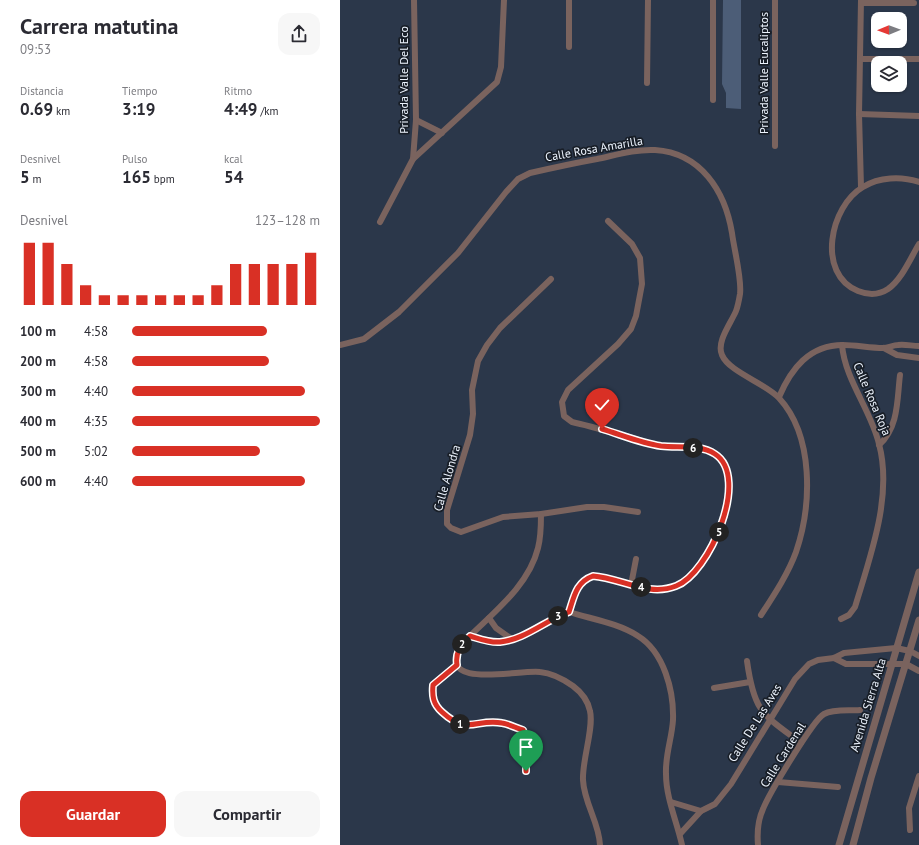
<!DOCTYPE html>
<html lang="es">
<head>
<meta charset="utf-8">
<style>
	:root { --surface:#fff; --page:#f7f7f7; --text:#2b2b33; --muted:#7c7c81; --accent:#d93025 }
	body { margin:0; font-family:"PT Sans",sans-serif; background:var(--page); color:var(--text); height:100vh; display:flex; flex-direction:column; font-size:15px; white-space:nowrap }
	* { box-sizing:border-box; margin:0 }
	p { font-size:13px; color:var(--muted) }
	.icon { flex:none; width:22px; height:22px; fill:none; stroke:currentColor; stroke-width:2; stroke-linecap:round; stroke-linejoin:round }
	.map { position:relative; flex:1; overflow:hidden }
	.details { display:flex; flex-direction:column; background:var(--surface); width:340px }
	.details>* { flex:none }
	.needle { width:26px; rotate:269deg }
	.buttons { position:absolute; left:531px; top:12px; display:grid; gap:8px }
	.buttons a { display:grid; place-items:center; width:36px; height:36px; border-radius:8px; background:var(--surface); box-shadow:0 1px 3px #0004; font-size:20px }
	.pin { position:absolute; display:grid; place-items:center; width:34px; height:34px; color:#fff; margin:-41px -17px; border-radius:50% 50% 50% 0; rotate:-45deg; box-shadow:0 0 4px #0007 }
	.pin .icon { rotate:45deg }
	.km { position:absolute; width:20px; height:20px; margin:-10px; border-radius:50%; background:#222; color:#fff; font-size:11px; line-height:20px; text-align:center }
	.round { display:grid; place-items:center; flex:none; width:42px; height:42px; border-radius:12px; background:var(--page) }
	.headline { display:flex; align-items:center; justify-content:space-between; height:68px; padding:0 20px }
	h1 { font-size:22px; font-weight:700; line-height:30px }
	.metrics { display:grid; grid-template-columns:repeat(3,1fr); gap:6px; height:68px; padding:4px 20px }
	.metrics div { display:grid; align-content:center }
	.metrics b { font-size:17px; font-weight:700 }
	.metrics small { font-size:11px; font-weight:400 }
	.metrics p { font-size:11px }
	.chart { height:112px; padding:8px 20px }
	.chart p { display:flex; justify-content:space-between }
	.chart svg { width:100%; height:72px; margin-top:4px; stroke:var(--accent); stroke-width:6 }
	.primary-button { display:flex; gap:8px; margin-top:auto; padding:8px 20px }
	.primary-button a { flex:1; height:46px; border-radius:12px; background:var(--accent); color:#fff; font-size:16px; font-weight:700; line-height:46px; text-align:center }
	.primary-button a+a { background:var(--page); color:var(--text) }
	ul { padding:0 20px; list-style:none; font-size:13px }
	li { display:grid; grid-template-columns:64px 48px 1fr; align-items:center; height:30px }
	li i { height:10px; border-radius:5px; background:var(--accent) }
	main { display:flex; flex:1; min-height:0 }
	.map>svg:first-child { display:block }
	.green { fill:#4c5d77 }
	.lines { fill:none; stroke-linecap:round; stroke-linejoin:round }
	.service { stroke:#7a635e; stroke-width:3 }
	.minor { stroke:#7a635e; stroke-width:6 }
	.tertiary { stroke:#7a635e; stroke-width:7 }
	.route-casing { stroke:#fff; stroke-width:8 }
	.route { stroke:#d93025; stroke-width:5 }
	.labels { text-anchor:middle; stroke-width:3.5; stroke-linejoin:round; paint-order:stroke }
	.street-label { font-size:12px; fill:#edf4fe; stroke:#181e27 }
</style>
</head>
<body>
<main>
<section class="details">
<div class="headline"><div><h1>Carrera matutina</h1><p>09:53</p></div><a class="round"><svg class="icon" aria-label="share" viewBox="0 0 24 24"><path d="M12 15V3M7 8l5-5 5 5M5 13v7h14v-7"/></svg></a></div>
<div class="metrics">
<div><p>Distancia</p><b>0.69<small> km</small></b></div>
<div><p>Tiempo</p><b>3:19</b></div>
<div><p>Ritmo</p><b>4:49<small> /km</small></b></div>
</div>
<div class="metrics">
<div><p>Desnivel</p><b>5<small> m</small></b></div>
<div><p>Pulso</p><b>165<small> bpm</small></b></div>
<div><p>kcal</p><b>54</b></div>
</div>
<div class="chart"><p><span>Desnivel</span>123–128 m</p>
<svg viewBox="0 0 160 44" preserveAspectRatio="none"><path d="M5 44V6M15 44V6M25 44V19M35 44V32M45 44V38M55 44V38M65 44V38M75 44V38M85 44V38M95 44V38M105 44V32M115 44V19M125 44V19M135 44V19M145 44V19M155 44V12"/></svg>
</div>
<ul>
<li><b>100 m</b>4:58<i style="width:72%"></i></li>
<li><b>200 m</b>4:58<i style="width:73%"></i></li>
<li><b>300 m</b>4:40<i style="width:92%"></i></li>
<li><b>400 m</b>4:35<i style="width:100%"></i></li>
<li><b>500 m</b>5:02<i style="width:68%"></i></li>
<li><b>600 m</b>4:40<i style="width:92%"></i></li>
</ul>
<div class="primary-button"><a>Guardar</a><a>Compartir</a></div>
</section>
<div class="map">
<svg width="579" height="845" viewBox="0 0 579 845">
	<rect width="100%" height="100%" fill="#2b374a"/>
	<!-- green -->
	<path class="green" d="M 383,0 L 401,0 L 401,109 L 386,108 L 386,93 L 382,84 Z"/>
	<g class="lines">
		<!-- service -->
		<path class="service" d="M 117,665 L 93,685 C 92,696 93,704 102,712 C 128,736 136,718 162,723 C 169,724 176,728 183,730 L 187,738 L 186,771"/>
		<!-- minor -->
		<g class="minor">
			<path d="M 229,0 L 229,47"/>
			<path d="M 373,0 L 373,100"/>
			<path d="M 521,0 L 519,114 L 521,187"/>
			<path d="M 521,3 L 574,3"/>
			<path d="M 521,59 L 579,59"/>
			<path d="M 307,83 L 308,0"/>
			<path d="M 519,114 L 579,116"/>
			<path d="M 76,120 L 102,133"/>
			<path d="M 435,146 L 435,0"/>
			<path d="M 73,159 L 76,120 L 74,0"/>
			<path d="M 579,182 C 561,176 539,177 523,187 C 490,206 476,274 518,291 C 528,295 539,295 548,289 C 562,279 570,259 579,244"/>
			<path d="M 40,222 L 73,159 L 157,82 L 161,67 L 164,0"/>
			<path d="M 211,279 L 160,328 L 147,345 L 138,361 L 132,390 L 133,414 L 130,435 L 107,510 L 107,524 L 111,528 L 121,532 L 163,517 L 201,514 L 247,507 L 264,507 L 298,512"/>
			<path d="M 0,345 L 24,339 L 59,312 L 118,253 L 166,192 L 178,179 L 190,173 C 212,168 235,163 257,159 C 276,155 295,149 315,150 C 361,153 385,191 392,233 C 394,249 402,279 400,294 C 399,300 398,306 396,311 C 391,323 376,342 382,355 C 389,372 425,383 439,398 C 474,436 472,505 456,552 C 448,574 434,595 421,615"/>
			<path d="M 544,348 L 557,355 L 579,358"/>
			<path d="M 439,397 C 451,369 469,345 503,345 C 516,345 530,348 543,348 C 548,348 553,345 558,345 C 565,344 572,346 579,346"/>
			<path d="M 539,445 C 559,427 557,399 560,375"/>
			<path d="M 201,514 C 201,526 201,537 198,548 C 188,589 147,617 120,646 C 96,691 180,669 200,672 C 212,673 223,679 233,686 C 241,692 248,701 250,711 C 254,728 242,760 243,780 C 244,803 259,822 260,845"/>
			<path d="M 291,585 L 296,559"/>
			<path d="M 229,612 C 234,597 236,582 253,576 C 278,578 305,595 330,588 C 367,578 409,487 379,457 C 366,444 340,447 323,446 C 310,445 298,439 285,436 C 267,431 250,426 232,422 L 224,416 L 222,402 L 228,390 L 278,344 L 291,329 L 296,316 L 302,284 L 300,258 L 292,244 L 268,221"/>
			<path d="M 229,612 C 251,619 278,623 298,636 C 324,652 334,691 333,720 C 332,738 325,755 326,774 C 326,798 337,822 342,845"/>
			<path d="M 149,618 L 156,628 L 173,640"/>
			<path d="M 501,619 L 509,615 L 515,607 C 530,557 553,496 539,444 C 531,410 505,380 502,345"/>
			<path d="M 130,636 C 140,639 150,643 160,642 C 184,640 206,620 229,612"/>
			<path d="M 494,658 L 506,664 L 566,664 L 579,671"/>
			<path d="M 407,661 C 414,712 422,714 461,743"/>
			<path d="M 374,688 L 410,682"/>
			<path d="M 438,782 L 498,787"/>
			<path d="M 331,802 L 361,811"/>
			<path d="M 570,830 L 569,808 L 579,776"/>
			<path d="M 340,834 L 361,811 L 375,804 L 391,784 L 455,679 L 469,664 L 478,660 L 494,658 L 504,653 L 556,648 L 570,651 L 579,656"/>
			<path d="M 418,845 C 417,833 418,820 423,809 C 429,794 473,720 484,714 C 493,709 509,711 520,710"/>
		</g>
		<!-- tertiary -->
		<g class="tertiary">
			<path d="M 499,845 L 579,572"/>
			<path d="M 513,845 L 531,778 L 579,620"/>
		</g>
	</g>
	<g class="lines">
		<defs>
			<path id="route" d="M 186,771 L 186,738 L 183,730 C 176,728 169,724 162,723 C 136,718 128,736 102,712 C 93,704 92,696 93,685 L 117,665 C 115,652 121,645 130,636 C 140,639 150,643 160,642 C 184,640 206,620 229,612 C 234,597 236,582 253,576 C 281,578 308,597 336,586 C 369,574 411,477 375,454 C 360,444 338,448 321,446 C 301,443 282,435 262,429"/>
		</defs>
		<!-- route casing -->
		<use href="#route" class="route-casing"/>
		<!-- route -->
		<use href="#route" class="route"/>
	</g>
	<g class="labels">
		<!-- street labels -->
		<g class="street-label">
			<text transform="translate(424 73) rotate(-90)" y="4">Privada Valle Eucaliptos</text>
			<text transform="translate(64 80) rotate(-90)" y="4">Privada Valle Del Eco</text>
			<text transform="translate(254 149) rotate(-10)" y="4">Calle Rosa Amarilla</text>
			<text transform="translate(532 399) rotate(67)" y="4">Calle Rosa Roja</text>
			<text transform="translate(107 478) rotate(-74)" y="4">Calle Alondra</text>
			<text transform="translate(528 705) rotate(-73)" y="4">Avenida Sierra Alta</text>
			<text transform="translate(415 723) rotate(-58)" y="4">Calle De Las Aves</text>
			<text transform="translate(443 755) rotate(-58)" y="4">Calle Cardenal</text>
		</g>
	</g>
</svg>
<div class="buttons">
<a><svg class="needle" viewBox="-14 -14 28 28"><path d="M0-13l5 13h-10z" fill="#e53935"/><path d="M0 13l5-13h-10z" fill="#7c7c81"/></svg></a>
<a><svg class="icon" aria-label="layers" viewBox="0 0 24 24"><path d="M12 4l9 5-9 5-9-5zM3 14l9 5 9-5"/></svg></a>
</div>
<div class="pin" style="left:186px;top:771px;background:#1e9e55"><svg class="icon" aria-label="arrive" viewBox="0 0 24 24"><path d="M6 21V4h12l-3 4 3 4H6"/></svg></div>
<div class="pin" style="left:262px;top:429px;background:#d93025"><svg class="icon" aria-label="check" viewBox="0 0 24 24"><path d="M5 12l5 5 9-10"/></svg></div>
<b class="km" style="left:120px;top:724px">1</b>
<b class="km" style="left:122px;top:644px">2</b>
<b class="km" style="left:218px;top:616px">3</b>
<b class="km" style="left:301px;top:587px">4</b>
<b class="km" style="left:379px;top:532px">5</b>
<b class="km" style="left:353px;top:448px">6</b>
</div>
</main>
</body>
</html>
